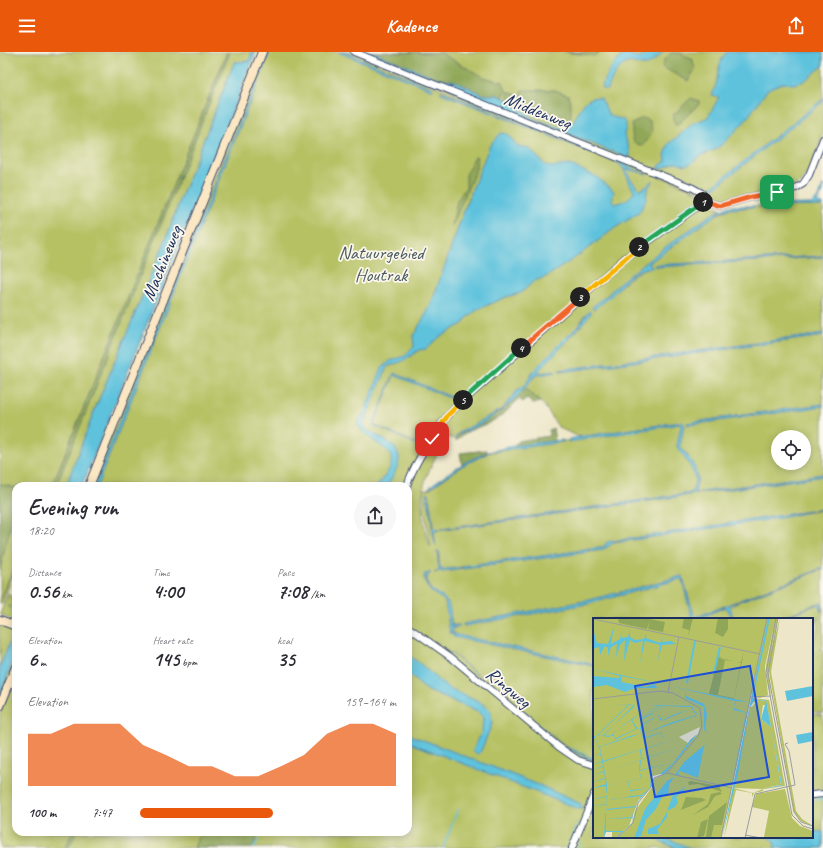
<!DOCTYPE html>
<html lang="en">
<head>
<meta charset="utf-8">
<style>
	:root { --surface:#fff; --page:#f7f7f7; --text:#2b2b33; --muted:#7c7c81; --accent:#ea580c }
	body { margin:0; font-family:Caveat,sans-serif; background:var(--page); color:var(--text); height:100vh; display:flex; flex-direction:column; font-size:15px; white-space:nowrap }
	* { box-sizing:border-box; margin:0 }
	p { font-size:13px; color:var(--muted) }
	.icon { flex:none; width:22px; height:22px; fill:none; stroke:currentColor; stroke-width:2; stroke-linecap:round; stroke-linejoin:round }
	.map { position:relative; flex:1; overflow:hidden }
	.sheet { position:absolute; left:12px; top:430px; width:400px; height:354px; display:flex; flex-direction:column; background:var(--surface); border-radius:12px; box-shadow:0 2px 10px #0003 }
	.sheet>* { flex:none }
	.controls { position:absolute; left:771px; top:378px; display:grid; gap:8px }
	.controls a { display:grid; place-items:center; width:40px; height:40px; border-radius:50%; background:var(--surface); box-shadow:0 2px 10px #0003; font-size:20px }
	.pin { position:absolute; display:grid; place-items:center; width:34px; height:34px; color:#fff; margin:-17px; border-radius:8px; box-shadow:0 2px 6px #0006 }
	.km { position:absolute; width:20px; height:20px; margin:-10px; border-radius:50%; background:#222; color:#fff; font-size:11px; line-height:20px; text-align:center }
	.round { display:grid; place-items:center; flex:none; width:42px; height:42px; border-radius:21px; background:var(--page) }
	.overview { display:flex; align-items:center; justify-content:space-between; height:68px; padding:0 16px }
	h1 { font-size:22px; font-weight:800; line-height:30px }
	.metrics { display:grid; grid-template-columns:repeat(3,1fr); gap:6px; height:68px; padding:4px 16px }
	.metrics div { display:grid; align-content:center }
	.metrics b { font-size:20px; font-weight:800 }
	.metrics small { font-size:11px; font-weight:400 }
	.metrics p { font-size:11px }
	.chart { height:112px; padding:8px 16px }
	.chart p { display:flex; justify-content:space-between }
	.chart svg { width:100%; height:72px; margin-top:4px; fill:var(--accent); opacity:.7 }
	ul { padding:0 16px; list-style:none; font-size:13px }
	li { display:grid; grid-template-columns:64px 48px 1fr; align-items:center; height:30px }
	li i { height:10px; border-radius:5px; background:var(--accent) }
	header { display:flex; justify-content:space-between; align-items:center; height:52px; padding:0 16px; background:var(--accent); color:#fff; font-size:18px; font-weight:800 }
	.map>svg:first-child { display:block }
	.green { fill:#b6c163; stroke:#687860; fill-rule:evenodd }
	.forest { fill:#90a759; stroke:#566b5c }
	.water { fill:#5fc2dd; stroke:#3d789e }
	.lines { fill:none; stroke-linecap:round; stroke-linejoin:round }
	.stream { stroke:#5fc2dd; stroke-width:1.5 }
	.street-casing { stroke:#3a4a6e; stroke-width:8 }
	.secondary-casing { stroke:#3a4a6e; stroke-width:10 }
	.street { stroke:#fff; stroke-width:6 }
	.secondary { stroke:#fbe7c3; stroke-width:8 }
	.split-1-casing { stroke:#fff; stroke-width:8 }
	.split-2-casing { stroke:#fff; stroke-width:8 }
	.split-3-casing { stroke:#fff; stroke-width:8 }
	.split-4-casing { stroke:#fff; stroke-width:8 }
	.split-5-casing { stroke:#fff; stroke-width:8 }
	.split-6-casing { stroke:#fff; stroke-width:8 }
	.split-1 { stroke:#f0652b; stroke-width:5 }
	.split-2 { stroke:#22a559; stroke-width:5 }
	.split-3 { stroke:#f5b400; stroke-width:5 }
	.split-4 { stroke:#f0652b; stroke-width:5 }
	.split-5 { stroke:#22a559; stroke-width:5 }
	.split-6 { stroke:#f5b400; stroke-width:5 }
	.labels { text-anchor:middle; stroke-width:3.5; stroke-linejoin:round; paint-order:stroke }
	.street-label { font-size:19px; fill:#1b2f5e; stroke:#fbf7ec }
	.park-label { font-size:19px; fill:#4a5b60; stroke:#fbf7ec }
	.inset-river { fill:none; stroke:#5fc2dd; stroke-width:2 }
	.inset-road { fill:none; stroke:#999d9e; stroke-width:1 }
	.view { fill:#1d4ed8; fill-opacity:0.15; stroke:#1d4ed8; stroke-width:2 }
	.inset-edge { fill:none; stroke:#1b2f5e; stroke-width:2 }
</style>
</head>
<body>
<header><svg class="icon" aria-label="menu" viewBox="0 0 24 24"><path d="M4 6h16M4 12h16M4 18h16"/></svg>Kadence<svg class="icon" aria-label="share" viewBox="0 0 24 24"><path d="M12 15V3M7 8l5-5 5 5M5 13v7h14v-7"/></svg></header>
<div class="map">
<svg width="823" height="796" viewBox="0 0 823 796">
	<rect width="100%" height="100%" fill="#fbf7ec"/>
	<filter id="ink" filterUnits="userSpaceOnUse"><feTurbulence type="fractalNoise" baseFrequency=".025" numOctaves="2"/><feDisplacementMap in="SourceGraphic" scale="8" xChannelSelector="R" yChannelSelector="G"/><feConvolveMatrix kernelMatrix="1 2 1 2 8 2 1 2 1" color-interpolation-filters="sRGB"/></filter>
	<filter id="wash" filterUnits="userSpaceOnUse"><feTurbulence type="fractalNoise" baseFrequency=".012" numOctaves="4" result="noise"/><feDisplacementMap in="SourceGraphic" scale="16" xChannelSelector="R" yChannelSelector="G"/><feGaussianBlur stdDeviation="0.9" result="paint"/><feColorMatrix in="noise" values="0 0 0 0 0 0 0 0 0 0 0 0 0 0 0 0 0 1.4 0 .05"/><feComposite in="paint" operator="in"/></filter>
	<g filter="url(#wash)">
		<rect width="100%" height="100%" fill="#ede6c8"/>
		<!-- green -->
		<g class="green">
			<path d="M 0,0 L 227,0 L 52,434 L 16,434 L 16,508 L 1,547 L 16,511 L 16,516 L 2,552 L 0,552 Z"/>
			<path d="M 230,0 L 252,0 L 249,9 L 235,10 L 232,16 L 180,148 L 166,187 L 95,357 L 66,434 L 56,434 Z"/>
			<path d="M 265,0 L 350,0 L 696,139 L 712,154 L 721,157 L 635,219 L 593,255 L 594,257 L 633,223 L 650,213 L 649,211 L 707,168 L 728,157 L 759,154 L 823,154 L 823,204 L 656,213 L 655,215 L 823,205 L 823,282 L 560,318 L 560,320 L 823,284 L 823,352 L 687,371 L 688,373 L 823,354 L 823,422 L 695,441 L 698,427 L 688,404 L 680,394 L 684,373 L 680,370 L 580,385 L 559,376 L 544,353 L 524,336 L 536,323 L 555,320 L 537,321 L 536,320 L 573,283 L 591,260 L 585,263 L 575,277 L 534,318 L 525,334 L 516,340 L 502,357 L 459,381 L 453,387 L 447,384 C 422,429 414,444 430,495 L 431,495 L 424,458 L 424,436 L 428,438 L 462,414 L 490,400 L 680,372 L 681,373 L 677,394 C 685,410 703,422 691,441 L 436,478 L 433,475 L 429,441 L 427,441 L 435,493 L 434,481 L 436,479 L 823,424 L 823,457 L 607,490 L 604,495 L 600,496 L 441,518 L 438,507 L 439,500 L 439,519 L 434,521 L 603,498 L 613,491 L 823,458 L 823,516 L 696,565 L 694,563 L 682,524 L 590,548 L 463,572 L 464,574 L 592,551 L 680,527 L 682,528 L 693,567 L 594,567 L 594,613 L 456,584 L 452,578 L 459,573 L 452,573 L 448,550 L 430,537 L 426,527 L 428,522 L 425,521 L 424,527 L 431,540 L 445,549 L 450,580 L 454,585 L 594,614 L 594,785 L 812,785 L 812,661 L 823,663 L 823,796 L 0,796 L 0,662 L 16,622 L 16,780 L 408,780 L 408,434 L 91,434 ZM 778,385 L 804,385 L 804,411 L 778,411 Z"/>
			<path d="M 358,0 L 823,0 L 823,84 L 807,124 L 798,133 L 721,152 L 709,149 L 705,142 Z"/>
			<path d="M 823,517 L 823,596 L 819,598 L 823,598 L 823,661 L 812,659 L 812,603 L 815,601 L 812,601 C 812,588 820,577 818,564 L 816,571 L 812,573 L 812,567 L 780,567 L 818,552 L 821,559 L 821,550 L 778,567 L 733,567 L 730,555 L 743,548 Z"/>
			<path d="M 8,542 L 16,548 L 16,555 L 7,554 L 16,559 L 16,571 L 0,562 Z"/>
			<path d="M 725,555 L 728,558 L 731,567 L 697,567 Z"/>
			<path d="M 0,572 L 16,579 L 16,610 L 0,651 Z"/>
		</g>
		<!-- forest -->
		<g class="forest">
			<path d="M 227,0 L 230,0 L 56,434 L 52,434 Z"/>
			<path d="M 372,0 L 441,1 L 483,25 L 503,30 L 506,39 L 503,45 L 497,43 L 484,43 L 455,29 L 437,26 Z"/>
			<path d="M 565,0 L 600,0 L 594,4 Z"/>
			<path d="M 671,1 L 678,1 L 692,6 L 695,17 L 688,29 L 662,15 L 665,7 Z"/>
			<path d="M 522,38 L 555,38 L 568,43 L 571,53 L 571,65 L 566,71 C 545,65 527,56 508,45 L 508,39 L 521,44 Z"/>
			<path d="M 691,46 L 699,49 L 699,52 L 676,74 L 672,64 Z"/>
			<path d="M 642,66 L 649,68 C 655,79 650,85 643,94 C 631,94 632,81 632,72 Z"/>
			<path d="M 475,104 L 477,105 L 476,117 L 452,174 L 457,149 L 466,135 L 466,123 Z"/>
			<path d="M 524,336 L 540,350 L 534,352 L 527,347 L 523,350 L 519,347 C 511,355 504,363 494,368 C 483,375 465,377 458,388 L 455,388 L 459,382 L 505,357 Z"/>
			<path d="M 553,376 L 555,389 L 514,394 L 518,389 L 549,384 L 549,378 Z"/>
			<path d="M 487,398 L 487,400 L 462,412 L 460,401 Z"/>
			<path d="M 0,432 L 16,436 L 16,453 L 0,517 Z"/>
			<path d="M 72,780 L 76,780 L 69,796 L 65,796 Z"/>
			<path d="M 200,780 L 259,780 L 252,796 L 194,796 Z"/>
		</g>
		<!-- water -->
		<g class="water">
			<path d="M 252,0 L 256,0 L 82,434 L 66,434 L 95,357 L 166,187 L 180,148 L 232,16 L 235,10 L 249,9 Z"/>
			<path d="M 268,0 L 270,0 L 97,434 L 94,434 Z"/>
			<path d="M 338,0 L 344,0 L 433,36 L 433,38 Z"/>
			<path d="M 366,0 L 372,0 L 437,26 L 455,29 L 484,43 L 497,43 L 507,47 L 533,66 L 567,78 C 579,67 581,41 601,46 L 609,63 C 620,69 631,64 624,82 L 630,98 L 630,107 Z"/>
			<path d="M 649,0 L 663,0 C 650,12 649,17 631,10 C 617,13 613,26 607,38 L 601,36 L 610,17 L 622,3 L 630,2 L 640,6 Z"/>
			<path d="M 727,0 L 823,0 L 823,14 L 804,29 L 795,32 L 782,31 L 768,37 L 745,69 L 724,91 L 713,99 L 699,104 L 692,111 L 685,113 L 676,110 L 660,117 L 657,116 L 666,109 L 665,103 L 669,92 L 692,72 L 708,65 L 719,45 L 712,43 C 720,29 715,12 727,0 Z"/>
			<path d="M 441,39 L 647,122 L 626,117 L 630,126 L 639,137 L 642,137 L 653,128 L 647,138 L 646,148 L 639,161 L 615,176 L 575,206 L 546,225 L 534,229 L 521,241 L 506,245 L 477,258 L 466,267 L 464,271 L 440,284 L 426,297 L 419,298 L 403,309 L 387,315 L 363,373 C 366,378 372,381 378,384 C 407,400 402,409 387,434 L 377,434 C 412,395 374,399 357,372 L 365,359 L 382,316 L 390,309 L 405,304 L 414,295 L 413,284 L 430,255 L 469,145 L 490,93 L 500,81 L 507,82 L 518,94 L 529,96 L 545,113 L 550,115 L 570,113 L 595,124 L 611,136 L 614,140 L 612,148 L 614,151 C 621,152 631,146 634,140 L 623,116 L 618,111 L 441,41 Z"/>
			<path d="M 823,47 L 823,49 L 814,57 L 713,137 L 711,137 L 664,119 L 666,119 L 710,136 Z"/>
			<path d="M 823,133 L 823,140 L 817,151 L 823,152 L 823,154 L 759,155 L 764,153 L 811,152 L 819,145 Z"/>
			<path d="M 730,154 L 755,154 L 755,155 L 728,157 L 718,161 L 649,211 L 650,213 L 652,214 L 652,216 C 634,214 621,235 609,246 C 604,250 599,253 594,257 L 592,255 L 608,243 L 619,231 L 664,196 L 712,162 Z"/>
			<path d="M 823,204 L 823,205 L 655,215 L 655,213 Z"/>
			<path d="M 590,258 L 592,260 L 573,283 L 537,320 L 537,321 L 555,319 L 556,320 L 534,324 C 518,349 487,371 459,382 L 453,387 L 459,381 L 502,357 L 516,340 L 525,333 L 534,318 L 575,277 Z"/>
			<path d="M 823,282 L 823,284 L 560,320 L 559,318 Z"/>
			<path d="M 394,321 L 456,347 L 461,346 L 439,366 L 455,349 L 454,348 L 394,323 L 374,373 L 422,394 L 420,400 L 420,394 L 373,373 Z"/>
			<path d="M 823,352 L 823,354 L 805,357 L 688,373 L 687,371 Z"/>
			<path d="M 680,370 L 683,370 L 684,373 L 680,394 C 686,404 696,412 697,425 C 698,430 695,436 695,441 L 823,422 L 823,424 L 436,479 L 434,481 L 436,494 L 435,493 L 427,441 L 429,441 L 433,475 L 436,478 L 691,441 C 703,422 685,410 677,394 L 681,374 L 680,372 L 568,390 L 569,387 L 580,385 Z"/>
			<path d="M 563,388 L 563,390 L 490,400 L 462,414 L 428,437 C 432,431 441,427 447,422 C 486,394 517,393 563,388 Z"/>
			<path d="M 823,457 L 780,466 L 613,491 L 603,498 L 434,521 L 439,519 L 437,499 L 439,499 L 438,507 L 441,518 L 600,496 L 604,495 L 607,490 Z"/>
			<path d="M 823,516 L 823,517 L 730,553 L 733,567 L 727,556 L 725,555 L 697,567 L 692,566 L 682,528 L 680,527 L 592,551 L 464,574 L 463,572 L 590,548 L 682,524 L 694,563 L 696,565 Z"/>
			<path d="M 430,520 L 430,522 L 426,524 C 423,539 440,540 447,549 C 451,555 450,567 452,574 L 459,573 L 460,575 L 452,576 L 453,582 L 583,610 L 594,613 L 594,614 L 454,585 L 450,580 L 445,549 C 436,542 423,538 424,523 Z"/>
			<path d="M 821,550 L 821,560 L 818,552 L 778,567 Z"/>
			<path d="M 16,574 L 16,602 L 0,642 L 0,615 Z"/>
			<path d="M 451,601 L 563,693 L 594,707 L 594,709 L 568,697 Z"/>
			<path d="M 408,604 C 425,612 434,628 450,637 C 463,645 481,647 491,660 L 492,672 L 480,701 L 477,702 L 473,698 L 482,680 L 483,665 L 478,660 L 426,638 L 408,622 Z"/>
			<path d="M 408,682 L 539,733 L 581,752 L 582,757 L 579,757 L 408,690 Z"/>
			<path d="M 812,779 L 823,780 L 823,796 L 775,796 L 774,790 L 768,785 L 812,785 Z"/>
			<path d="M 650,785 C 667,785 677,791 691,796 L 677,796 Z"/>
		</g>
		<g class="lines">
			<!-- stream -->
			<g class="stream">
				<path d="M 812,748 L 823,747"/>
				<path d="M 253,796 L 258,788"/>
				<path d="M 443,796 L 458,757"/>
				<path d="M 568,796 L 578,771"/>
				<path d="M 578,796 L 581,790"/>
			</g>
		</g>
	</g>
	<g filter="url(#ink)">
		<g class="lines">
			<defs>
				<g id="street">
					<path d="M 354,0 L 693,136 L 702,141 L 705,149"/>
					<path d="M 705,149 L 720,154 L 751,145 L 796,136 L 803,132 L 809,123 L 823,87"/>
					<path d="M 407,434 C 413,413 439,372 454,357 L 625,206 L 705,149"/>
					<path d="M 408,575 L 452,606 L 559,695 L 578,708 L 594,713"/>
					<path d="M 812,743 L 823,742"/>
					<path d="M 572,796 L 594,742"/>
				</g>
				<g id="secondary">
					<path d="M 89,434 L 262,0"/>
					<path d="M 0,568 L 16,574"/>
					<path d="M 0,654 L 16,615"/>
				</g>
			</defs>
			<!-- street casing -->
			<use href="#street" class="street-casing"/>
			<!-- secondary casing -->
			<use href="#secondary" class="secondary-casing"/>
			<!-- street -->
			<use href="#street" class="street"/>
			<!-- secondary -->
			<use href="#secondary" class="secondary"/>
		</g>
	</g>
	<g class="lines" filter="url(#ink)">
		<defs>
			<path id="split-1" d="M 703,150 L 705,149 L 720,154 L 751,145 L 777,140"/>
			<path id="split-2" d="M 639,195 L 703,150"/>
			<path id="split-3" d="M 580,245 L 639,195"/>
			<path id="split-4" d="M 521,296 L 580,245"/>
			<path id="split-5" d="M 463,348 L 521,296"/>
			<path id="split-6" d="M 432,387 L 448,363 L 463,348"/>
		</defs>
		<!-- split-1 casing -->
		<use href="#split-1" class="split-1-casing"/>
		<!-- split-2 casing -->
		<use href="#split-2" class="split-2-casing"/>
		<!-- split-3 casing -->
		<use href="#split-3" class="split-3-casing"/>
		<!-- split-4 casing -->
		<use href="#split-4" class="split-4-casing"/>
		<!-- split-5 casing -->
		<use href="#split-5" class="split-5-casing"/>
		<!-- split-6 casing -->
		<use href="#split-6" class="split-6-casing"/>
		<!-- split-1 -->
		<use href="#split-1" class="split-1"/>
		<!-- split-2 -->
		<use href="#split-2" class="split-2"/>
		<!-- split-3 -->
		<use href="#split-3" class="split-3"/>
		<!-- split-4 -->
		<use href="#split-4" class="split-4"/>
		<!-- split-5 -->
		<use href="#split-5" class="split-5"/>
		<!-- split-6 -->
		<use href="#split-6" class="split-6"/>
	</g>
	<g class="labels">
		<!-- street labels -->
		<g class="street-label">
			<text transform="translate(538 58) rotate(22)" y="7">Middenweg</text>
			<text transform="translate(161 211) rotate(-68)" y="7">Machineweg</text>
			<text transform="translate(509 635) rotate(40)" y="7">Ringweg</text>
		</g>
		<!-- park labels -->
		<g class="park-label">
			<text x="381" y="207">Natuurgebied<tspan x="381" dy="22">Houtrak</tspan></text>
		</g>
	</g>
	<!-- overview -->
	<g transform="translate(593 566)">
		<rect width="220" height="220" fill="#ede6c8"/>
		<path d="M 0,0 L 185,0 L 178,33 L 187,0 L 178,54 L 203,193 L 209,201 L 220,208 L 208,203 L 201,194 L 175,48 L 178,78 L 175,67 L 173,48 L 182,4 L 172,48 L 175,77 L 167,80 L 160,79 L 159,73 L 128,220 L 24,220 L 39,206 L 42,193 L 59,169 L 61,161 L 72,155 L 59,158 L 58,169 L 45,183 L 36,208 L 23,220 L 19,219 L 19,214 L 12,213 L 11,220 L 0,220 ZM 107,109 L 105,116 L 95,125 L 86,119 ZM 160,80 L 176,82 L 192,168 L 170,171 L 170,173 L 161,175 L 159,179 L 159,175 L 143,172 L 131,220 L 140,170 L 160,175 L 170,171 L 140,170 L 157,89 L 160,88 L 162,85 L 160,83 L 159,86 ZM 173,82 L 189,168 L 171,170 L 188,167 L 178,109 L 168,101 L 170,87 L 174,87 L 173,83 L 166,83 ZM 192,171 L 199,200 L 207,208 L 220,213 L 220,220 L 171,219 L 176,193 L 159,189 L 163,176 Z" fill="#b6c163" fill-rule="evenodd"/>
		<path d="M 25,0 L 51,0 L 72,4 L 70,14 L 55,11 L 57,2 L 54,11 L 26,5 ZM 91,0 L 100,0 L 95,19 L 96,12 L 89,10 ZM 125,0 L 135,0 L 135,11 L 130,19 L 122,15 ZM 127,31 L 126,39 L 132,41 L 126,40 L 132,42 L 132,41 L 140,43 L 132,42 L 125,77 L 141,80 L 148,45 L 144,44 L 148,44 L 151,34 L 141,81 L 116,76 ZM 98,163 L 126,168 L 129,174 L 105,166 L 96,167 L 95,164 ZM 127,174 L 129,176 L 122,178 L 115,189 L 100,197 L 115,186 L 118,176 ZM 93,179 L 109,180 L 113,182 L 88,192 ZM 134,184 L 129,207 L 121,207 L 118,220 L 113,219 L 116,198 ZM 115,201 L 111,218 L 104,220 L 108,204 Z" fill="#90a759"/>
		<path d="M 175,0 L 177,0 L 160,80 L 162,82 L 157,89 L 145,155 L 129,220 ZM 21,8 L 18,26 L 27,21 L 29,11 L 28,20 L 35,19 L 37,12 L 37,19 L 42,22 L 51,21 L 53,15 L 53,20 L 67,25 L 70,19 L 69,24 L 78,23 L 83,26 L 69,27 L 65,43 L 67,27 L 52,23 L 47,46 L 50,23 L 42,25 L 37,22 L 31,43 L 32,22 L 27,27 L 23,40 L 24,26 L 18,29 L 15,38 L 15,30 L 12,28 L 7,37 L 6,29 L 0,31 L 0,11 L 4,25 L 15,26 ZM 0,51 L 75,67 L 28,58 L 29,64 L 52,69 L 62,66 L 64,70 L 42,70 L 32,74 L 14,67 L 0,69 L 0,58 L 26,60 L 27,58 ZM 77,68 L 156,84 L 143,83 L 141,90 L 154,95 L 138,169 L 115,164 L 138,169 L 153,95 L 141,92 L 141,90 L 142,83 ZM 220,68 L 220,78 L 194,83 L 192,73 ZM 92,73 L 93,78 L 111,86 L 114,96 L 112,112 L 117,116 L 115,124 L 111,128 L 105,160 L 87,153 L 85,155 L 87,158 L 82,157 L 91,144 L 115,124 L 117,116 L 111,112 L 111,89 L 92,80 ZM 163,82 L 173,82 L 189,167 L 188,168 L 171,171 L 188,167 L 178,109 L 168,101 L 173,83 ZM 21,86 L 45,87 L 41,87 L 10,118 L 16,119 L 29,108 L 47,95 L 39,102 L 44,110 L 46,110 L 23,121 L 24,123 L 37,118 L 47,116 L 7,129 L 8,135 L 47,123 L 8,135 L 10,143 L 72,124 L 72,121 L 69,118 L 68,115 L 50,121 L 47,130 L 50,121 L 48,116 L 47,109 L 48,107 L 61,99 L 59,96 L 48,102 L 48,101 L 71,88 L 66,88 L 48,100 L 49,96 L 49,99 L 65,88 L 57,87 L 99,88 L 101,93 L 103,94 L 104,96 L 104,97 L 100,93 L 99,90 L 98,90 L 98,89 L 72,88 L 59,95 L 61,99 L 66,97 L 69,102 L 80,97 L 98,91 L 68,103 L 65,97 L 48,108 L 49,116 L 80,104 L 103,97 L 103,100 L 102,98 L 49,116 L 50,120 L 104,103 L 103,101 L 106,108 L 104,103 L 69,114 L 69,117 L 72,121 L 72,124 L 88,119 L 48,132 L 49,141 L 90,128 L 48,142 L 47,152 L 80,145 L 93,128 L 91,128 L 94,127 L 97,122 L 104,116 L 84,142 L 72,155 L 70,156 L 67,156 L 80,145 L 46,153 L 49,160 L 67,156 L 59,158 L 58,169 L 45,183 L 44,186 L 41,194 L 43,189 L 13,192 L 13,201 L 39,199 L 39,197 L 40,195 L 39,205 L 23,220 L 28,214 L 13,214 L 11,220 L 12,201 L 0,202 L 12,201 L 12,195 L 0,196 L 13,195 L 13,187 L 0,188 L 13,186 L 13,179 L 0,181 L 14,178 L 13,173 L 0,175 L 13,173 L 13,168 L 0,170 L 13,166 L 12,161 L 0,164 L 12,160 L 11,154 L 0,157 L 11,153 L 10,149 L 0,152 L 10,148 L 9,144 L 0,147 L 9,143 L 7,136 L 0,138 L 8,135 L 2,120 L 0,121 L 0,116 L 2,119 L 35,87 ZM 36,87 L 42,88 L 10,117 L 5,117 ZM 38,102 L 43,111 L 23,120 L 21,118 L 23,123 L 6,129 L 2,119 L 4,117 L 21,118 L 20,115 ZM 47,132 L 48,142 L 13,153 L 47,142 L 46,153 L 15,160 L 46,153 L 48,160 L 14,167 L 10,144 ZM 58,158 L 57,170 L 37,172 L 35,163 ZM 34,163 L 38,175 L 36,179 L 14,182 L 48,178 L 43,188 L 13,191 L 14,167 ZM 57,170 L 49,177 L 37,178 L 38,173 ZM 39,200 L 39,206 L 30,213 L 13,213 L 13,201 ZM 220,114 L 220,123 L 205,126 L 203,117 ZM 81,159 L 76,167 L 75,177 L 69,179 L 63,191 L 53,202 L 48,218 L 41,220 L 52,191 L 74,163 ZM 92,169 L 90,173 L 83,179 L 85,184 L 82,189 L 74,193 L 80,177 ZM 74,194 L 74,199 L 64,212 L 66,216 L 55,216 L 55,211 L 67,206 Z" fill="#5fc2dd" fill-rule="evenodd"/>
		<path class="inset-river" d="M 121,55 L 127,29M 94,65 L 102,23"/>
		<path class="inset-road" d="M 183,0 L 173,55 L 199,197 L 210,208 L 220,211M 185,0 L 175,55 L 201,194 L 208,204 L 220,208M 0,1 L 167,36M 75,74 L 86,19M 158,79 L 178,78M 0,81 L 67,73 L 80,75 L 107,90 L 109,108 L 105,118 L 74,155M 74,155 L 139,170M 152,217 L 168,220M 24,220 L 40,205 L 45,185 L 58,169 L 61,160 L 74,155M 128,220 L 174,0M 152,220 L 162,176 L 202,167 L 196,133 L 192,126 L 195,125"/>
		<path class="view" d="M 157,48 L 176,159 L 62,179 L 42,68 Z"/>
		<rect width="220" height="220" class="inset-edge"/>
	</g>
</svg>
<div class="controls">
<a><svg class="icon" aria-label="locate" viewBox="0 0 24 24"><circle cx="12" cy="12" r="6"/><path d="M12 2v4M12 18v4M2 12h4M18 12h4"/></svg></a>
</div>
<div class="pin" style="left:777px;top:140px;background:#1e9e55"><svg class="icon" aria-label="arrive" viewBox="0 0 24 24"><path d="M6 21V4h12l-3 4 3 4H6"/></svg></div>
<div class="pin" style="left:432px;top:387px;background:#d93025"><svg class="icon" aria-label="check" viewBox="0 0 24 24"><path d="M5 12l5 5 9-10"/></svg></div>
<b class="km" style="left:703px;top:150px">1</b>
<b class="km" style="left:639px;top:195px">2</b>
<b class="km" style="left:580px;top:245px">3</b>
<b class="km" style="left:521px;top:296px">4</b>
<b class="km" style="left:463px;top:348px">5</b>
<section class="sheet">
<div class="overview"><div><h1>Evening run</h1><p>18:20</p></div><a class="round"><svg class="icon" aria-label="share" viewBox="0 0 24 24"><path d="M12 15V3M7 8l5-5 5 5M5 13v7h14v-7"/></svg></a></div>
<div class="metrics">
<div><p>Distance</p><b>0.56<small> km</small></b></div>
<div><p>Time</p><b>4:00</b></div>
<div><p>Pace</p><b>7:08<small> /km</small></b></div>
</div>
<div class="metrics">
<div><p>Elevation</p><b>6<small> m</small></b></div>
<div><p>Heart rate</p><b>145<small> bpm</small></b></div>
<div><p>kcal</p><b>35</b></div>
</div>
<div class="chart"><p><span>Elevation</span>159–164 m</p>
<svg viewBox="0 0 160 44" preserveAspectRatio="none"><path d="M0 44V12L10 12L20 6L30 6L40 6L50 19L60 25L70 32L80 32L90 38L100 38L110 32L120 25L130 12L140 6L150 6L160 12V44z"/></svg>
</div>
<ul>
<li><b>100 m</b>7:47<i style="width:52%"></i></li>
</ul>
</section>
</div>
</body>
</html>
